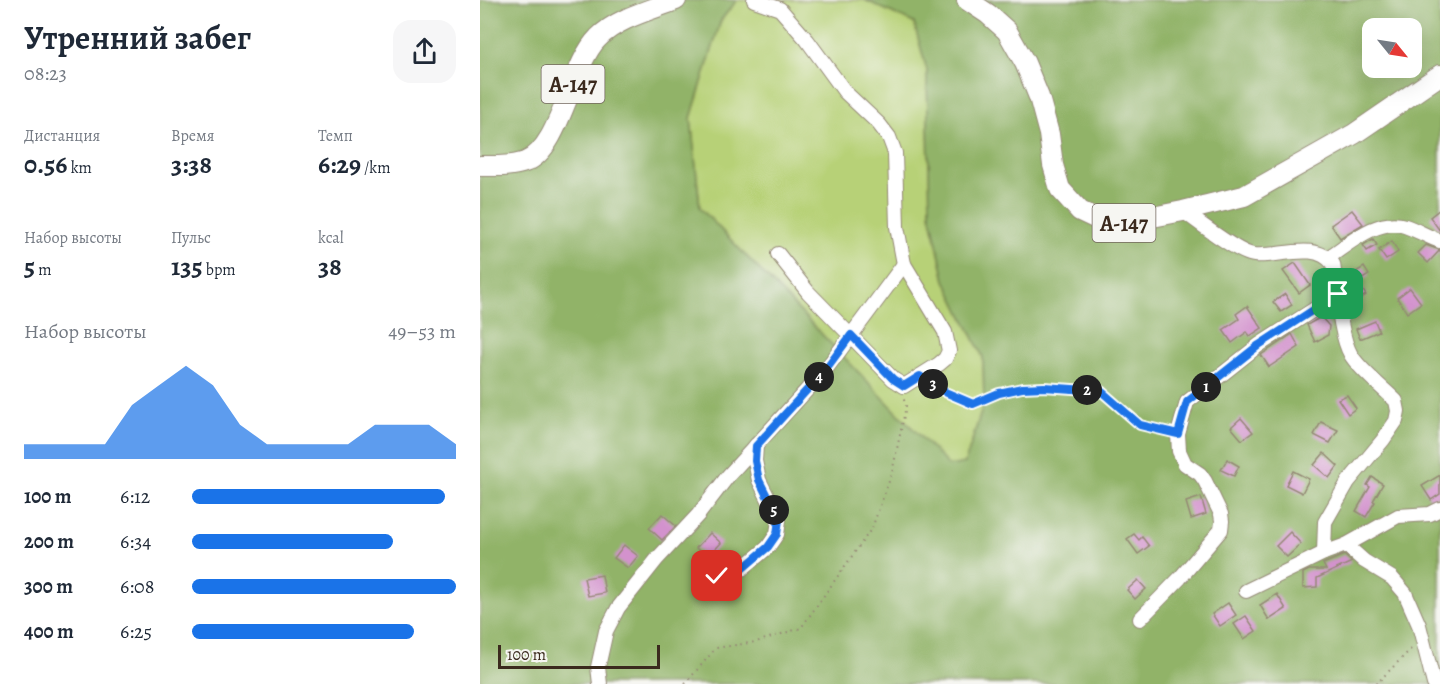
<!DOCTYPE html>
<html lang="ru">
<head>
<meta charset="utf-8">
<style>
	:root { --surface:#fff; --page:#f6f6f7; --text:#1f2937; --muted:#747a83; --accent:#1a73e8 }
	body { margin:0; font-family:Alegreya,serif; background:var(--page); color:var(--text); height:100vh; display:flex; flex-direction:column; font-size:22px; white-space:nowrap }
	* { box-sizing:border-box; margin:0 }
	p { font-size:20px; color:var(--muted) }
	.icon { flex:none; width:33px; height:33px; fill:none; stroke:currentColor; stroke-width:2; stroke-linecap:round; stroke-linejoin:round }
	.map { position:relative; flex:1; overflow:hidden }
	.sheet { display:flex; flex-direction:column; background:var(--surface); width:480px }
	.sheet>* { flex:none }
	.needle { width:39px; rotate:120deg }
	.controls { position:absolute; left:882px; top:18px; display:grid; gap:12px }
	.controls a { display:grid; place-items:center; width:60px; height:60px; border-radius:12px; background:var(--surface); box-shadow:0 6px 24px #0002; font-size:30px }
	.scale { position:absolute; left:18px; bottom:15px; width:162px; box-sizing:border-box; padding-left:6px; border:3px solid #3b2a1e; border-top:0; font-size:16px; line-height:21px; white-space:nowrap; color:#3b2a1e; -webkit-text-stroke:4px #f6f6f2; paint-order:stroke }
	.pin { position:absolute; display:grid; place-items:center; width:51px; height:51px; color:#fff; margin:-26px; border-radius:12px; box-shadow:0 3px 9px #0006 }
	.km { position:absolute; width:30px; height:30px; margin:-15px; border-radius:50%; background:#222; color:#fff; font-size:16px; line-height:30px; text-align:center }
	.round { display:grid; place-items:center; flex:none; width:63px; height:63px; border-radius:18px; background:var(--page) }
	.overview { display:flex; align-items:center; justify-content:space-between; height:102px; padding:0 24px }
	h1 { font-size:33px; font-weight:600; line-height:45px }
	.figures { display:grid; grid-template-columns:repeat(3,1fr); gap:9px; height:102px; padding:6px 24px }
	.figures div { display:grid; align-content:center }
	.figures b { font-size:26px; font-weight:600 }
	.figures small { font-size:16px; font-weight:400 }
	.figures p { font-size:16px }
	.chart { height:168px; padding:12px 24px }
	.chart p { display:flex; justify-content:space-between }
	.chart svg { width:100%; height:108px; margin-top:6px; fill:var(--accent); opacity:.7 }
	ul { padding:0 24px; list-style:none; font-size:20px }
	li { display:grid; grid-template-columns:96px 72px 1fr; align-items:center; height:45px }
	li i { height:15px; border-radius:8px; background:var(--accent) }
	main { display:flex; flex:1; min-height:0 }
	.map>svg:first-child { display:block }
	.green { fill:#b7d177; stroke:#797e4a; stroke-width:1.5 }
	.forest { fill:#91b368; stroke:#666e43; stroke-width:1.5; fill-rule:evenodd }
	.building { fill:#d392cd }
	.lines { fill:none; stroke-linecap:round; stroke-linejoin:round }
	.minor-casing { stroke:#948875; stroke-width:16 }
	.highway-casing { stroke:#948875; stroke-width:22 }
	.path { stroke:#948875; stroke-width:2; stroke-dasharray:1.5 4.5; stroke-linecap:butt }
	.minor { stroke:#fff; stroke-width:14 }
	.highway { stroke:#fff; stroke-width:20 }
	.route-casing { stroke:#fff; stroke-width:12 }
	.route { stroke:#1a73e8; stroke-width:8 }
	.labels { text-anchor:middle; stroke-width:4.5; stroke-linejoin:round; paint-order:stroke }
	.shield { fill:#f6f6f2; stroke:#73675e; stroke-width:1.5 }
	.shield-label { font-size:22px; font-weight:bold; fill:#3b2a1e }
</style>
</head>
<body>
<main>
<section class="sheet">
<div class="overview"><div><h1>Утренний забег</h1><p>08:23</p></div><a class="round"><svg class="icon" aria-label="share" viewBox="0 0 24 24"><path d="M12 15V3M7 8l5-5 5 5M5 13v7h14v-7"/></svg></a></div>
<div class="figures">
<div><p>Дистанция</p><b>0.56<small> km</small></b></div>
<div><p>Время</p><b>3:38</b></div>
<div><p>Темп</p><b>6:29<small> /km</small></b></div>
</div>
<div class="figures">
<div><p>Набор высоты</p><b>5<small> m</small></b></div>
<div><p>Пульс</p><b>135<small> bpm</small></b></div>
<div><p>kcal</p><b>38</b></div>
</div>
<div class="chart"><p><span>Набор высоты</span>49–53 m</p>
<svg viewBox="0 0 160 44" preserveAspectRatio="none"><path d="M0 44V38L10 38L20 38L30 38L40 22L50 14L60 6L70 14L80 30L90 38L100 38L110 38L120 38L130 30L140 30L150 30L160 38V44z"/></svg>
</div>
<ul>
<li><b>100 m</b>6:12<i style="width:96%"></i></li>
<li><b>200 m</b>6:34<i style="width:76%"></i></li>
<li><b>300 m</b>6:08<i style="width:100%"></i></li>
<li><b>400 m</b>6:25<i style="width:84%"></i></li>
</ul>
</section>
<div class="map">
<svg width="960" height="684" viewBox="0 0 960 684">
	<rect width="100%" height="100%" fill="#f6f6f2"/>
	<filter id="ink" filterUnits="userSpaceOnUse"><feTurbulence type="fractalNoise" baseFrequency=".0167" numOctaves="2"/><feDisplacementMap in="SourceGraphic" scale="12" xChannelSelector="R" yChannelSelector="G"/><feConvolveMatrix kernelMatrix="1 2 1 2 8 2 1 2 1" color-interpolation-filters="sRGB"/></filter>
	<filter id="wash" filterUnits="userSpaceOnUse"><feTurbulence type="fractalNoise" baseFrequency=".008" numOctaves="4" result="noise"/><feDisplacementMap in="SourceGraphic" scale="24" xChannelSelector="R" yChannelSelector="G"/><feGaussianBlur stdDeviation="1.35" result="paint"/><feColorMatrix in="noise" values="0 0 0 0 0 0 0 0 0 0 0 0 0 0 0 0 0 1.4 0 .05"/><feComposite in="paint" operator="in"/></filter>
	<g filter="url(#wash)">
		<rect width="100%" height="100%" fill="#ece7cc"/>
		<!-- green -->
		<path class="green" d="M 257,0 L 385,0 L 434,23 L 447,70 L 450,213 L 465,280 L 503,357 L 504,403 L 485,464 L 468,466 L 220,208 L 211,118 L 241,20 Z"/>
		<!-- forest -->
		<path class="forest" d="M 0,0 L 257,0 L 241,20 L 211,118 L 220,208 L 469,466 L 485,463 L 504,403 L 503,357 L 465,280 L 450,213 L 447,70 L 434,23 L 385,0 L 960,0 L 960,684 L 0,684 ZM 892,28 L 932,28 L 932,68 L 892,68 Z"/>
		<g id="blocks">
			<!-- building -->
			<g class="building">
				<path d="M 960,209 L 960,231 L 950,217 Z"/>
				<path d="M 872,210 L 883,224 L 860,238 L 851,225 Z"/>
				<path d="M 893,239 L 897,245 L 887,251 L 883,245 Z"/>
				<path d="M 912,241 L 918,252 L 906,260 L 899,250 Z"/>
				<path d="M 946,245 L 960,250 L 948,263 L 938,253 Z"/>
				<path d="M 815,263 L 830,285 L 819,293 L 803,271 Z"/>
				<path d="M 884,267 L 889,275 L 879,281 L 874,273 Z"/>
				<path d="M 879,284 L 886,295 L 872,304 L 867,296 L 867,292 Z"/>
				<path d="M 930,288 L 941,303 L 927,313 L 917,298 Z"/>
				<path d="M 805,294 L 812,305 L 801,312 L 793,302 Z"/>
				<path d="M 767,306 L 782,328 L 770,336 L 767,332 L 752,343 L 743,330 L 759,319 L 756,314 Z"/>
				<path d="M 841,317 L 849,326 L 848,335 L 835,342 L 827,325 Z"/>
				<path d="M 895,321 L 899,331 L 880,339 L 876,329 Z"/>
				<path d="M 812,334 L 819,347 L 789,367 L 781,355 Z"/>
				<path d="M 867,395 L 876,408 L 868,414 L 858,399 Z"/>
				<path d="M 761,418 L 773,432 L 762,440 L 751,427 Z"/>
				<path d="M 841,422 L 858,430 L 850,443 L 834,435 Z"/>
				<path d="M 844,453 L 858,466 L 849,478 L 834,465 Z"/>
				<path d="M 747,459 L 759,466 L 754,476 L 741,470 Z"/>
				<path d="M 813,471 L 829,479 L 822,493 L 806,485 Z"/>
				<path d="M 960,475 L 960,494 L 951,500 L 942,486 Z"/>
				<path d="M 892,477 L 903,484 L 893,501 L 895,502 L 886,517 L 876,511 L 890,487 L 887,485 Z"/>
				<path d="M 721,497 L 726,514 L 711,519 L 706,502 Z"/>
				<path d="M 182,514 L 196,526 L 182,540 L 169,528 Z"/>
				<path d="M 810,532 L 821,544 L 807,557 L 796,546 Z"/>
				<path d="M 230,533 L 241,543 L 227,558 L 216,548 Z"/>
				<path d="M 654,534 L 659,540 L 662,537 L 669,546 L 658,554 L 647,539 Z"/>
				<path d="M 144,545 L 158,556 L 148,568 L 134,558 Z"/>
				<path d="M 864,555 L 872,562 L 837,578 L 837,587 L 823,588 L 823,573 L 829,570 L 846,570 L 843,564 Z"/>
				<path d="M 122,575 L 125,593 L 108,596 L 104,578 Z"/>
				<path d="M 658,580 L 666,589 L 655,599 L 647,590 Z"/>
				<path d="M 797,594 L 806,609 L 789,620 L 780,605 Z"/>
				<path d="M 748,603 L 756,615 L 740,626 L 732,614 Z"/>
				<path d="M 766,616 L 776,631 L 764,639 L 754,624 Z"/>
			</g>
		</g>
	</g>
	<g filter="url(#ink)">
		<use href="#blocks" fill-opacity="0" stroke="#948875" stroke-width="1.5"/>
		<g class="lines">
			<defs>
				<g id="minor">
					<path d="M 274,0 L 300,9 L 327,40 L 365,92 L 399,124 L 409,137 L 415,153 L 417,227 L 424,264 L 465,332 L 469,351 L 465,359 L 459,364 L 424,386 L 413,379 L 328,292 L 298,254"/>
					<path d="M 703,211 C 717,221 759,254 774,255 C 798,258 836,240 853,264 C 857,288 859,334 871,355 C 879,369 904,389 916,401 L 918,411 L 916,421 L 903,440 L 868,482 L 845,522 L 844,553 L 866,545 L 918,516 L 950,514 L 960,509"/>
					<path d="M 849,257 C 870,243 898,217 925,226 C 937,230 948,237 960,241"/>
					<path d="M 866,545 L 884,561 L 912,578 L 925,593 L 939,625 L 954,684"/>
					<path d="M 237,575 L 262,569 L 288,547 L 297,534 L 299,520 L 279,480 L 275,461 L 276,445"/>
					<path d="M 766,591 L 844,553"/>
					<path d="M 660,619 L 700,578 L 741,530 L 742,521 L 741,514 L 725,481 L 720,474 L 705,464 L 699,451 L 698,434 L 707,402 L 779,345 L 858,294"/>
					<path d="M 120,684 L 118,667 L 126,631 L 138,608 L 177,559 L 218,515 L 248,476 L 346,369 L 424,264"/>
				</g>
				<g id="highway">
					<path d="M 487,0 L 508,14 L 527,31 L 545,63 L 559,97 L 569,134 L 573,165 L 580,189 L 600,211 L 619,220 L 642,223 L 703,211 L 764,196 L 874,134 L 960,75"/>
					<path d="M 0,166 C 14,166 32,167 45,162 C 81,149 90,66 118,38 C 137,18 171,10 196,0"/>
				</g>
			</defs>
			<!-- minor casing -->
			<use href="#minor" class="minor-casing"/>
			<!-- highway casing -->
			<use href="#highway" class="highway-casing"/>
			<!-- path -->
			<g class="path">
				<path d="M 452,383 L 465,391 L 493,404 L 519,393 L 542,389 L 564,387 L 621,391 L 660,425 L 686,431"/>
				<path d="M 205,684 L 236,648 L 276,642 L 321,628 L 392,528 L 412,473 L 426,406 L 423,397"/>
				<path d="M 896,684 L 932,648"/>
			</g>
			<!-- minor -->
			<use href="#minor" class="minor"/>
			<!-- highway -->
			<use href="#highway" class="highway"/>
		</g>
	</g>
	<g class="lines" filter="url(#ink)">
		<defs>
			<path id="route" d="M 237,576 L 262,569 L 288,547 L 297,534 L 299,520 L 279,480 L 275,461 L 276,446 L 346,369 L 371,335 L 413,379 L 424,386 L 440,376 L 465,392 L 493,404 L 519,393 L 542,388 L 564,387 L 621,391 L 660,425 L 698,434 L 707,402 L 779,345 L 858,294"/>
		</defs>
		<!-- route casing -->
		<use href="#route" class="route-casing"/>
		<!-- route -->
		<use href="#route" class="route"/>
	</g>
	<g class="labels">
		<!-- shield labels -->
		<g class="shield">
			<rect x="61.5" y="65" width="63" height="38" rx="4.5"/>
			<rect x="612.5" y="204" width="63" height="38" rx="4.5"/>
		</g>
		<g class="shield-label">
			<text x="93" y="92">А-147</text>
			<text x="644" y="231">А-147</text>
		</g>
	</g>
</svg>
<div class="controls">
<a><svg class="needle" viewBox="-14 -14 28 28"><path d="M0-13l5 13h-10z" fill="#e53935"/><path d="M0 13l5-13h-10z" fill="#747a83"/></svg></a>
</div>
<div class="scale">100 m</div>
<div class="pin" style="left:858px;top:294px;background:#1e9e55"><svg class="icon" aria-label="arrive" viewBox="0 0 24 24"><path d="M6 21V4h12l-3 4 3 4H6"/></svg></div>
<div class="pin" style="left:237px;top:576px;background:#d93025"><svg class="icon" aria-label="check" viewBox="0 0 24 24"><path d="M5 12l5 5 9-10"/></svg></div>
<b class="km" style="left:726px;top:387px">1</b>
<b class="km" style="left:607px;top:390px">2</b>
<b class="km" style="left:453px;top:384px">3</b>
<b class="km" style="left:339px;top:377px">4</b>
<b class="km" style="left:294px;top:510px">5</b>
</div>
</main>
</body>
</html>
